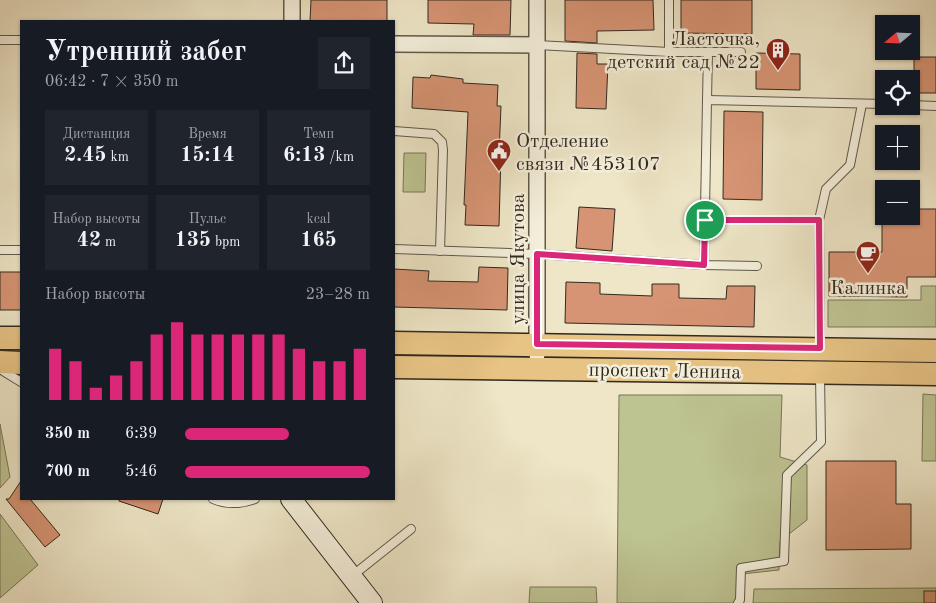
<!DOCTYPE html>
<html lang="ru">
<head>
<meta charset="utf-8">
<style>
	:root { --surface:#171b24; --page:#20242c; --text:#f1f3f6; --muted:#9ea1a6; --accent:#db2777 }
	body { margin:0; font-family:"Old Standard TT",serif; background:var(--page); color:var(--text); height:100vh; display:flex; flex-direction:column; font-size:19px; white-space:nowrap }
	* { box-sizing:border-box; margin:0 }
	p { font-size:16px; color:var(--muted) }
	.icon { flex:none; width:28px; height:28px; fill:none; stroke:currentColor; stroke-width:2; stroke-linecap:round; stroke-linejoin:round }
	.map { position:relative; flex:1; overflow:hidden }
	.sheet { position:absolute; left:20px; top:20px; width:375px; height:480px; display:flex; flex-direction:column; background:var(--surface); border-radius:0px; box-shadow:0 1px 4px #0004 }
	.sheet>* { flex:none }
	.needle { width:32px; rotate:251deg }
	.controls { position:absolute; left:875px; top:15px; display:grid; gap:10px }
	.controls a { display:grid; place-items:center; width:45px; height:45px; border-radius:0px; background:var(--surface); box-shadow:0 1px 4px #0004; font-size:25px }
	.pin { position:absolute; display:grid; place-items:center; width:42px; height:42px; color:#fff; margin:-21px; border:2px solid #fff; border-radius:50%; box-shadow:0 1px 5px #0007 }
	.round { display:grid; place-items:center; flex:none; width:52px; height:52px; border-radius:0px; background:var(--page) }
	.summary { display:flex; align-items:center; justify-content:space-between; height:85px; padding:0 25px }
	h1 { font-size:28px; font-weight:700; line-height:38px }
	.metrics { display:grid; grid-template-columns:repeat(3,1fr); gap:8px; height:85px; padding:5px 25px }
	.metrics div { display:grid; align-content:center; border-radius:0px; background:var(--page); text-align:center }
	.metrics b { font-size:21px; font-weight:700 }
	.metrics small { font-size:14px; font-weight:400 }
	.metrics p { font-size:14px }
	.chart { height:140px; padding:10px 25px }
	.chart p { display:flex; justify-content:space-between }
	.chart svg { width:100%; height:90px; margin-top:5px; stroke:var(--accent); stroke-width:6 }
	ul { padding:0 25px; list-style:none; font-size:16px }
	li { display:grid; grid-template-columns:80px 60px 1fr; align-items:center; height:38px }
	li i { height:12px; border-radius:6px; background:var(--accent) }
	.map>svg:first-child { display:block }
	.green { fill:#bec392; stroke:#787658 }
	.building { fill:#d79474; stroke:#31291f }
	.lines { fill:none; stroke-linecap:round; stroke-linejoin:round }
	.lane-casing { stroke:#605849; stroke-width:10 }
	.street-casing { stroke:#605849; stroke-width:18 }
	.secondary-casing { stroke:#31291f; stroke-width:22 }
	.primary-casing { stroke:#31291f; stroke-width:25 }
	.lane { stroke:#f4efdb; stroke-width:8 }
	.street { stroke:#f4efdb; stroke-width:15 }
	.secondary { stroke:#f4efdb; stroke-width:20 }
	.primary { stroke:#e7c384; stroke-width:22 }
	.route-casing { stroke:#fff; stroke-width:10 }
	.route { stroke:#db2777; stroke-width:6 }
	.labels { text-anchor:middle; stroke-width:5; stroke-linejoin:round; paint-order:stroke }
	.poi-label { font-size:20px; fill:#31291f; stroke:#f4efdb; text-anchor:end }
	.street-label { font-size:20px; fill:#31291f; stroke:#f4efdb }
</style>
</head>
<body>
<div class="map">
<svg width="936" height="603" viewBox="0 0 936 603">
	<rect width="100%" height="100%" fill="#eee6c7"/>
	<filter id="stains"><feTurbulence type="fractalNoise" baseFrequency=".004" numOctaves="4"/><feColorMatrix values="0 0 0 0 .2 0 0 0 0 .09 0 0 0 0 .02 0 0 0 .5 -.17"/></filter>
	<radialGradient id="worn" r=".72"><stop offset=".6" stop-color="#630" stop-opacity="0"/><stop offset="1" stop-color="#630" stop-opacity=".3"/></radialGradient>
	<!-- green -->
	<g class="green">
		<path d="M 404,153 L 426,153 L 425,192 L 403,192 Z"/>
		<path d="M 921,286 L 936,286 L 936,327 L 828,327 L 828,300 L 921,300 Z"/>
		<path d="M 923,394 L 936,395 L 936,461 L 922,461 Z"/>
		<path d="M 619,395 L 782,395 L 780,457 L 807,465 L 807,520 L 780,541 L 779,570 L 742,574 L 737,603 L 617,603 Z"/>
		<path d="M 0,424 L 10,477 L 0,488 Z"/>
		<path d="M 0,514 L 38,565 L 0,598 Z"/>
		<path d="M 530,587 L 596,587 L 597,603 L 529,603 Z"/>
		<path d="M 936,588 L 936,603 L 753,603 L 754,589 Z"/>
	</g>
	<!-- building -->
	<g class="building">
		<path d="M 311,0 L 387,0 L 387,21 L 310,21 Z"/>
		<path d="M 428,0 L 511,0 L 510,35 L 473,35 L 474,24 L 428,23 Z"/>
		<path d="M 565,0 L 653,0 L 654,30 L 597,31 L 597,43 L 565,41 Z"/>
		<path d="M 681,0 L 752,0 L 752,34 L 681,33 Z"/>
		<path d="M 577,53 L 597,54 L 597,64 L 608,64 L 606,109 L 576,108 Z"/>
		<path d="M 756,53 L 800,54 L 800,90 L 756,89 Z"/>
		<rect x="914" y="57" width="22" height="36"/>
		<path d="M 431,75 L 463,79 L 463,83 L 498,85 L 497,106 L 501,106 L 499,154 L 501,154 L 499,226 L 465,225 L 466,205 L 464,205 L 468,112 L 412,108 L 413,77 L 430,78 Z"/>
		<path d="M 724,111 L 763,112 L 762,200 L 723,199 Z"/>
		<path d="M 579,207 L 615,209 L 612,251 L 576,248 Z"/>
		<path d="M 911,209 L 936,209 L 936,277 L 907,277 L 907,297 L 829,296 L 829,252 L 882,252 L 882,216 L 911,216 Z"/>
		<path d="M 479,267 L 508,268 L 507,310 L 394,307 L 394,269 L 429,271 L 428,281 L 478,282 Z"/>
		<rect x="0" y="272" width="21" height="38"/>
		<path d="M 566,282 L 600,283 L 600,294 L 652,296 L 652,284 L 679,284 L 679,298 L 726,299 L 727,286 L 755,286 L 754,327 L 565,323 Z"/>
		<path d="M 826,461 L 896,461 L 896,504 L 911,504 L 911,549 L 826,550 Z"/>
		<path d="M 21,481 L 21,499 L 30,499 L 60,535 L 45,547 L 6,499 L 9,499 Z"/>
		<path d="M 119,499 L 163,499 L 158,514 L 119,501 Z"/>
		<rect x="924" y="591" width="12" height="12"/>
	</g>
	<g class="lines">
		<defs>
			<g id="lane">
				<path d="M 0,40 L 21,40"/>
				<path d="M 537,45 L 669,52 L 741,52"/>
				<path d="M 669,52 L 669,0"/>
				<path d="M 707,100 L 708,52"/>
				<path d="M 911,105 L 936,106"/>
				<path d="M 394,131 L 434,134 L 442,142 L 443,150 L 440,251"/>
				<path d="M 705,220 L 819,220"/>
				<path d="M 394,249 L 537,254 L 704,265 L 757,266"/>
				<path d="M 0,250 L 21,250"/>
				<path d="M 704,265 L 707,100 L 884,104"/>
				<path d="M 820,348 L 819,220 L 826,189 L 850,165 L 862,104"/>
				<path d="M 0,369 L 21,382"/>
				<path d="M 213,499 C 227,505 241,504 255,499"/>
				<path d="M 352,576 L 411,529"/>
				<path d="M 738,603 L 740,600 L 741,568 L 784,561 L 787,475 L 821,442 L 820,374"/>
			</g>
			<g id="street">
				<path d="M 292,0 L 292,21"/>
				<path d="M 537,0 L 537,355"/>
				<path d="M 394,44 L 537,45"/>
			</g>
			<path id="secondary" d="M 291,499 L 372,603"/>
			<g id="primary">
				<path d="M 0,338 L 21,338"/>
				<path d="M 394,343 L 936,351"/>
				<path d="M 0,362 L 21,363"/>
				<path d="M 394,367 L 936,374"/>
			</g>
		</defs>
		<!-- lane casing -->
		<use href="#lane" class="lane-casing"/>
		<!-- street casing -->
		<use href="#street" class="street-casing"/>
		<!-- secondary casing -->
		<use href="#secondary" class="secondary-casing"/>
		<!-- primary casing -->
		<use href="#primary" class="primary-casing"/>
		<!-- lane -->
		<use href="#lane" class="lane"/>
		<!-- street -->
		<use href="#street" class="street"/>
		<!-- secondary -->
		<use href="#secondary" class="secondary"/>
		<!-- primary -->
		<use href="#primary" class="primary"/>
	</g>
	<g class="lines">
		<defs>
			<path id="route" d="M 705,220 L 819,220 L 820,348 L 537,344 L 537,254 L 704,265 Z"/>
		</defs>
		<!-- route casing -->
		<use href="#route" class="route-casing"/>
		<!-- route -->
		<use href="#route" class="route"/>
	</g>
	<!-- icons -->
	<defs>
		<symbol id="building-pin" viewBox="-11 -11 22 30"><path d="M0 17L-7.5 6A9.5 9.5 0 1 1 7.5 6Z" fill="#8f2418" stroke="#f4efdb"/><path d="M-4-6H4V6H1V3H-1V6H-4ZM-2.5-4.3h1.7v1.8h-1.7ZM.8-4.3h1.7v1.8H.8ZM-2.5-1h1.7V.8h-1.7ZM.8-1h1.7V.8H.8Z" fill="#fff"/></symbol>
		<symbol id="civic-pin" viewBox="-11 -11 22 30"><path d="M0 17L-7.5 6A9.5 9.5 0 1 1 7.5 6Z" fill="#8f2418" stroke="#f4efdb"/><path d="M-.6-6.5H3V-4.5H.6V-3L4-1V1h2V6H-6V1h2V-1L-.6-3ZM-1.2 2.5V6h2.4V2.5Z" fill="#fff"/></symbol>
		<symbol id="cafe-pin" viewBox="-11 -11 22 30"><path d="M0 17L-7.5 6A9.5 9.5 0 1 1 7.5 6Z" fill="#8f2418" stroke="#f4efdb"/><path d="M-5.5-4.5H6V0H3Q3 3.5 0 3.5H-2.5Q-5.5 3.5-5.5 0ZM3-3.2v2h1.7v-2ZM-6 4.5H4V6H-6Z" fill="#fff"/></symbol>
	</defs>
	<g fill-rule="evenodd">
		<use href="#building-pin" x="764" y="36" width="28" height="38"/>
		<use href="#civic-pin" x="485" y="137" width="28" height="38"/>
		<use href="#cafe-pin" x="854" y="239" width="28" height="38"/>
	</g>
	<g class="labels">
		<!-- poi labels -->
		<g class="poi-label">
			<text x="760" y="45">Ласточка,<tspan x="760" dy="23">детский сад №22</tspan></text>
			<text x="516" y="147" text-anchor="start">Отделение<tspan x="516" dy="23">связи №453107</tspan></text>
			<text x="868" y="294" text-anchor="middle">Калинка</text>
		</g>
		<!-- street labels -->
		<g class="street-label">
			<text transform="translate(517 259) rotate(-90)" y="7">улица Якутова</text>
			<text transform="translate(665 370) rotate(1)" y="7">проспект Ленина</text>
		</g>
	</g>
	<rect width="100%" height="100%" filter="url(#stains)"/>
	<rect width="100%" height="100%" fill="url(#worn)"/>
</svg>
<div class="controls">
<a><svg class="needle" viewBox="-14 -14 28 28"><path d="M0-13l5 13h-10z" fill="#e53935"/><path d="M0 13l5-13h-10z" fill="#9ea1a6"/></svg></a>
<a><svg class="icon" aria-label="locate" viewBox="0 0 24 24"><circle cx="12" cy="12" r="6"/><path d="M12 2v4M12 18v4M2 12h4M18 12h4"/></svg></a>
<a>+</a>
<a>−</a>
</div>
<div class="pin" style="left:705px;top:220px;background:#1e9e55"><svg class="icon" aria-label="arrive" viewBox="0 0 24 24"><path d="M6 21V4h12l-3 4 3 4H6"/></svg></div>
<section class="sheet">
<div class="summary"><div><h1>Утренний забег</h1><p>06:42 · 7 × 350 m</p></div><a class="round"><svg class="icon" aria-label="share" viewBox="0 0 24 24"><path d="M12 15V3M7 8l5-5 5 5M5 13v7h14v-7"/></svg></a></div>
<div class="metrics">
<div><p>Дистанция</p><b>2.45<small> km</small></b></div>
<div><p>Время</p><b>15:14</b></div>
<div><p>Темп</p><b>6:13<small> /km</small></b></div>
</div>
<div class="metrics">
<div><p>Набор высоты</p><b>42<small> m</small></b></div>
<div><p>Пульс</p><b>135<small> bpm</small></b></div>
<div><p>kcal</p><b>165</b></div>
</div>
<div class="chart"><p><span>Набор высоты</span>23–28 m</p>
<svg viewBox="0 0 160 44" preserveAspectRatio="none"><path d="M5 44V19M15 44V25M25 44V38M35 44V32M45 44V25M55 44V12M65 44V6M75 44V12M85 44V12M95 44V12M105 44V12M115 44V12M125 44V19M135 44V25M145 44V25M155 44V19"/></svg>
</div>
<ul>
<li><b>350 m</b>6:39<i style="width:56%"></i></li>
<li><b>700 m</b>5:46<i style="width:100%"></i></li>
</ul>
</section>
</div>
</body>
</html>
